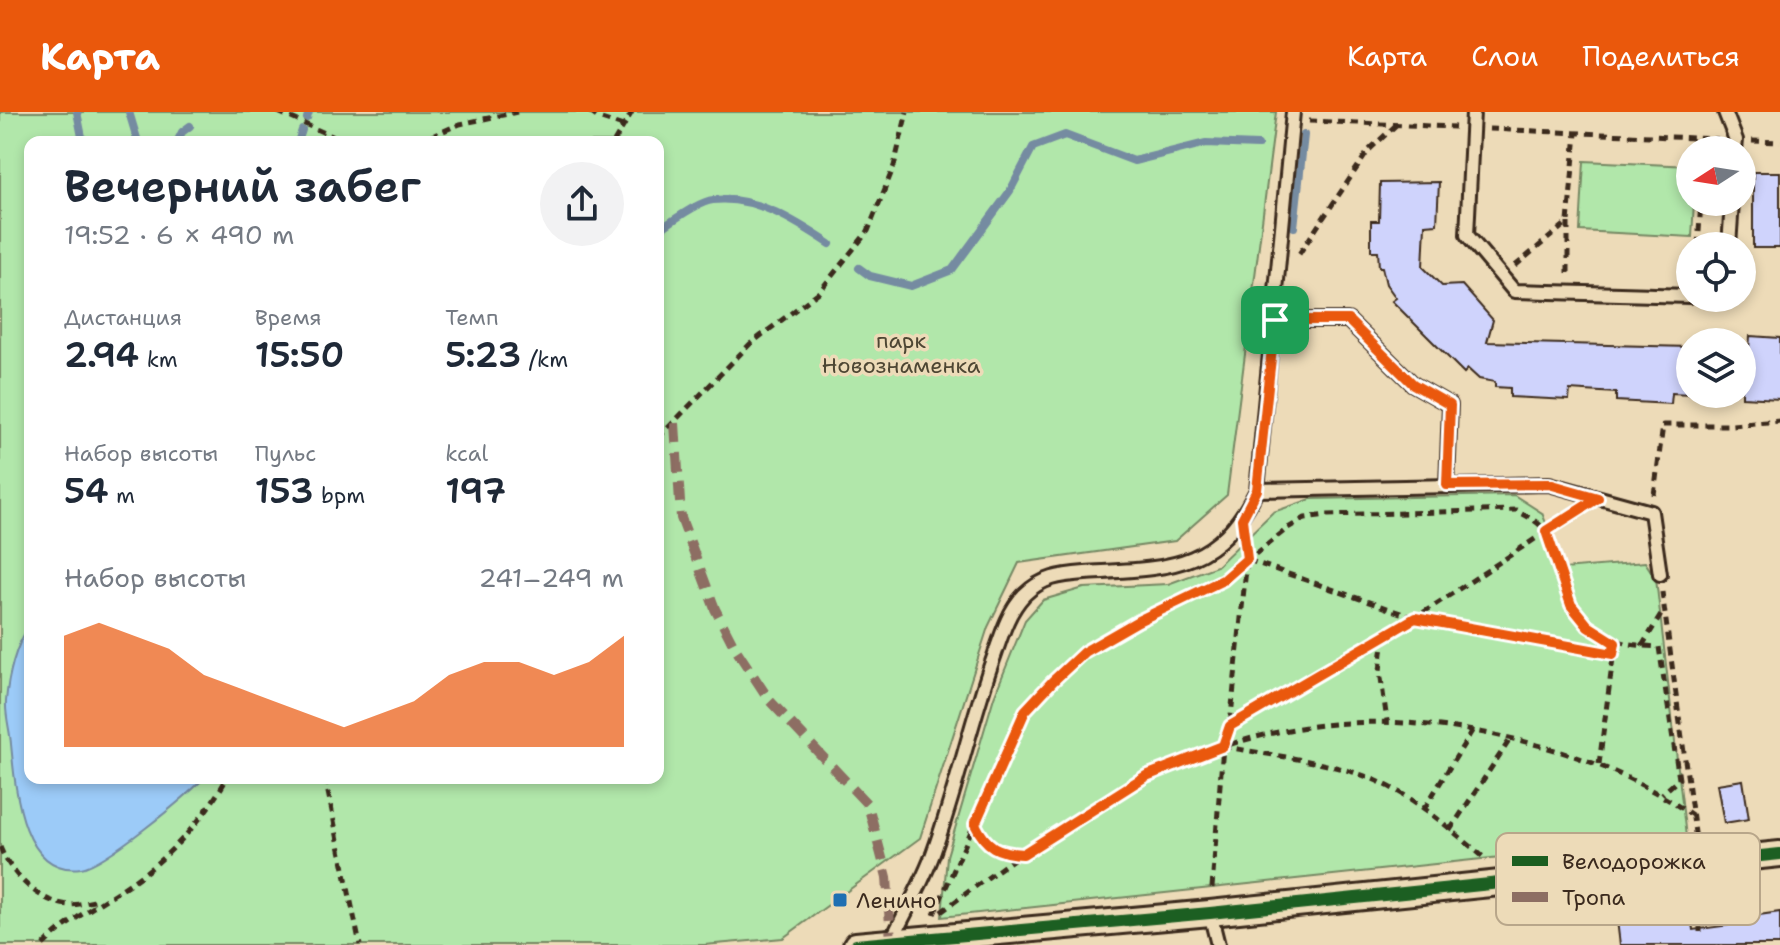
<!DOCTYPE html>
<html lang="ru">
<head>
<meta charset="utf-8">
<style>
	:root { --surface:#fff; --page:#f2f2f3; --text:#1f2937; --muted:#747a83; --accent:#ea580c }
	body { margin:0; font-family:"Shantell Sans",sans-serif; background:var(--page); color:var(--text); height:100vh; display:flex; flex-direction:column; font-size:30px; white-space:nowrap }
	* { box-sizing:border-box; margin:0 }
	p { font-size:26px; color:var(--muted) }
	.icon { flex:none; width:44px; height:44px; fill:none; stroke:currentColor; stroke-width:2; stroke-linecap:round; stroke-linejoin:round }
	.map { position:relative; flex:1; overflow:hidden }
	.details { position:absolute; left:24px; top:24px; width:640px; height:648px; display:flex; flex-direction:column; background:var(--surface); border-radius:16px; box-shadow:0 4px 12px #0003 }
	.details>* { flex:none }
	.needle { width:52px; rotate:258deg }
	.fabs { position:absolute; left:1676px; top:24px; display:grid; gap:16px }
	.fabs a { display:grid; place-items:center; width:80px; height:80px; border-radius:50%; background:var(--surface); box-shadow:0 4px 12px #0003; font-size:40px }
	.pin { position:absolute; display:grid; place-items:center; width:68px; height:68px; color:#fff; margin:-34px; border-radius:16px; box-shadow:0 4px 12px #0006 }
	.round { display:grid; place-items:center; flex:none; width:84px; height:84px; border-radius:42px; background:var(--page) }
	.overview { display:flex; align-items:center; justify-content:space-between; height:136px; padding:0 40px }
	h1 { font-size:44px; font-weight:600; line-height:60px }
	.metrics { display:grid; grid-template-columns:repeat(3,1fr); gap:12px; height:136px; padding:8px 40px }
	.metrics div { display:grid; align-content:center }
	.metrics b { font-size:34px; font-weight:600 }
	.metrics small { font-size:22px; font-weight:400 }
	.metrics p { font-size:22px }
	.chart { height:224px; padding:16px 40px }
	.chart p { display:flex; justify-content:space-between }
	.chart svg { width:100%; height:144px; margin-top:8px; fill:var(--accent); opacity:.7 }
	header { display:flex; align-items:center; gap:48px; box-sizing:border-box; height:112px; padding:0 40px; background:var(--accent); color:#fff }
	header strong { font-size:38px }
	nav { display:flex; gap:44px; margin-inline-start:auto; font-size:28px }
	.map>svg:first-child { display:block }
	.green { fill:#b1e7aa; stroke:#768864; stroke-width:2; fill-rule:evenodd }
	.water { fill:#9ccbf8; stroke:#758ba1; stroke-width:2 }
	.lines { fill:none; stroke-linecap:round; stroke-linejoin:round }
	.stream { stroke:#758ba1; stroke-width:8 }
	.building { fill:#cfd3fc; stroke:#3b2a1e; stroke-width:2 }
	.service-casing { stroke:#3b2a1e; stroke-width:18 }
	.minor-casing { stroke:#3b2a1e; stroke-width:30 }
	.path { stroke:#3b2a1e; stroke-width:5; stroke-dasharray:8 6; stroke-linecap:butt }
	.service { stroke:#eddbb8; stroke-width:12 }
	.minor { stroke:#eddbb8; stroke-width:24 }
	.quiet { stroke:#8d6e63; stroke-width:10; stroke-dasharray:20 10; stroke-linecap:butt }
	.cycleway-casing { stroke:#eddbb8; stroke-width:17 }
	.cycleway { stroke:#1b5e20; stroke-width:12 }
	.route-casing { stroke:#fff; stroke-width:16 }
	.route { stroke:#ea580c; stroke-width:10 }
	.poi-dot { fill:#1f6fb2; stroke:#eddbb8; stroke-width:3 }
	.labels { text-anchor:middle; stroke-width:7; stroke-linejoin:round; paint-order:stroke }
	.park-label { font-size:22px; fill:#4d4633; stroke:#eddbb8 }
	.poi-label { font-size:22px; fill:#3b2a1e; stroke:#eddbb8; text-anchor:start }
	.key { fill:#eddbb8; stroke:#b8a68a; stroke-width:2 }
	.key-label { font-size:22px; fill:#3b2a1e }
</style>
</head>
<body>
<header>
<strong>Карта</strong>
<nav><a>Карта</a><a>Слои</a><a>Поделиться</a></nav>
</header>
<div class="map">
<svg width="1780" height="833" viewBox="0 0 1780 833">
	<rect width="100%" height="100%" fill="#eddbb8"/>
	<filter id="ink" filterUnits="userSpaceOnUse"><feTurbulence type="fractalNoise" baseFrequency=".0125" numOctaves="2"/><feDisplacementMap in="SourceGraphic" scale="16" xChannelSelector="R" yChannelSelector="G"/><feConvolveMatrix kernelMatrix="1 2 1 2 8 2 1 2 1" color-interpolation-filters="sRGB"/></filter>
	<g filter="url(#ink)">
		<!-- green -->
		<g class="green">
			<path d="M 0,0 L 1276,0 L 1227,383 L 1175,429 L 1019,451 L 988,515 L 920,726 L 783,826 L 704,833 L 0,833 ZM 30,30 L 658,30 L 658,666 L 30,666 Z"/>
			<path d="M 1584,49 L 1690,54 L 1690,90 L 1694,90 L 1692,125 L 1580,119 Z"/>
			<path d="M 1514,383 L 1542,401 L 1564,457 L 1645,450 L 1656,467 L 1686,725 L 942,805 L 947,744 L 994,585 L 1025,508 L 1043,488 L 1084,476 L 1168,472 L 1217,454 L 1273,400 L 1311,387 Z"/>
		</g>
		<!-- water -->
		<path class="water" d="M 30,514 L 30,666 L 204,666 C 185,686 105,752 81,756 C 20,765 15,671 11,632 C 10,618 5,603 6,589 C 8,566 15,532 30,514 Z"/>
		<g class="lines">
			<!-- stream -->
			<g class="stream">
				<path d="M 77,0 L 83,30"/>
				<path d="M 129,0 L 138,30"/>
				<path d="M 307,6 L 309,0"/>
				<path d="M 177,30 L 182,20 L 190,14"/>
				<path d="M 298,30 L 302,18"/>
				<path d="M 1294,115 L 1304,23"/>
				<path d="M 658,119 C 669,111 700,89 713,88 C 755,83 797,110 830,132"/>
				<path d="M 859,156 L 870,164 L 911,174 L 952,158 L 1010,79 L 1033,35 L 1065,23 L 1134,49 L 1206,31 L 1258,33"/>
			</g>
		</g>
		<!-- building -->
		<g class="building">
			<rect x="1753" y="60" width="27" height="76"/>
			<path d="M 1439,70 L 1437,112 L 1425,113 L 1423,155 L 1442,174 L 1462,173 L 1493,208 L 1487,230 L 1690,235 L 1690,282 L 1672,281 L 1671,292 L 1616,289 L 1616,281 L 1570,278 L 1569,288 L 1510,285 L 1510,276 L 1495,275 L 1495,270 L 1479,267 L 1468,257 L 1464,261 L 1392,189 L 1396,186 L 1386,172 L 1382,155 L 1379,155 L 1378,139 L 1371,139 L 1371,109 L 1379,109 L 1380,71 Z"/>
			<path d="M 1750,224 L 1780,226 L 1780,287 L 1742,285 L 1742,236 L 1749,237 Z"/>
			<path d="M 1743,668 L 1749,707 L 1724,711 L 1717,672 Z"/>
			<path d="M 1689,791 L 1693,818 L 1746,811 L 1745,805 L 1780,800 L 1780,833 L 1620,833 L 1616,800 Z"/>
		</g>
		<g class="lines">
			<defs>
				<g id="service">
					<path d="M 1473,0 L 1467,123 L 1514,179 L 1690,184"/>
					<path d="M 1725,0 L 1736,28 L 1735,38"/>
					<path d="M 1729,134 L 1732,90"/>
					<path d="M 1275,208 L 1348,208 L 1413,272 L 1450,293 L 1447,373"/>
					<path d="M 1257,378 L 1549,372 L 1651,400 L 1660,462"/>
					<path d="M 1210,801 L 1218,833"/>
					<path d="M 890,832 C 904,801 923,771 934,739 C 956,678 970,614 991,553 C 1000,529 1006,502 1024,483 C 1042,465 1061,463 1085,461 C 1167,456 1216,460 1257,378 L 1293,0"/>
				</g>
				<path id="minor" d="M 856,833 L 1210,801 L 1780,742"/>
			</defs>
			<!-- service casing -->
			<use href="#service" class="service-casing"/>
			<!-- minor casing -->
			<use href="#minor" class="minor-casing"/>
			<!-- path -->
			<g class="path">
				<path d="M 278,0 L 345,30"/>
				<path d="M 590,0 L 598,6 L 623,14"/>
				<path d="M 1309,9 L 1455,15"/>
				<path d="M 1489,17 L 1718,27"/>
				<path d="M 1752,29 L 1780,30"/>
				<path d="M 418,30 L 460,12 L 517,0"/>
				<path d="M 614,30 L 632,0"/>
				<path d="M 1705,38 L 1706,27"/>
				<path d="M 1698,134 L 1701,90"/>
				<path d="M 1299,142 L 1369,38 L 1396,13"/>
				<path d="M 1515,154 L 1568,110 L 1576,21"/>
				<path d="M 1568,161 L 1568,111"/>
				<path d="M 658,326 L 750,232 L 819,180 L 868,119 L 894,54 L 907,0"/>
				<path d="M 1654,383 L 1663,313 L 1731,313 L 1780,309"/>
				<path d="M 1248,448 L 1415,506 L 1613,542"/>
				<path d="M 1662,480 L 1696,728"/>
				<path d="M 1384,523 L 1380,559 L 1387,609"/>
				<path d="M 1642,534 L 1664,498"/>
				<path d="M 1230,614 L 1415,506 L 1576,400"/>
				<path d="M 1223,634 C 1271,644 1324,648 1370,666 C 1414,683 1451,718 1487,748"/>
				<path d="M 1599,652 L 1615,531"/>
				<path d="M 325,666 L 360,833"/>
				<path d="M 1424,697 L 1472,619"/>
				<path d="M 976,713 C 986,735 998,741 1023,742"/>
				<path d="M 1450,718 L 1511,626"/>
				<path d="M 0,735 C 10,761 39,791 69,793 C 79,793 91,789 100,788"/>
				<path d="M 1700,773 L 1700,820"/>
				<path d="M 1212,776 L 1223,634 L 1230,614 L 1247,447 L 1245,428"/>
				<path d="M 941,800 C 1116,669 1258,578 1485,621 C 1563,636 1627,659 1692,703"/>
				<path d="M 934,802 L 1025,599 L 1053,569 L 1084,540 L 1138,509 L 1223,468 L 1288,416 L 1305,406 L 1326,403 L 1516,398 C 1526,404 1540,410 1546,420 C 1553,431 1555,449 1559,462 C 1576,518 1603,532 1659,535 L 1679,667 L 1662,682"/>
				<path d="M 43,833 C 77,800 121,782 157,751 C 185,727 209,698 227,666"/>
			</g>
			<!-- service -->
			<use href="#service" class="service"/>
			<!-- minor -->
			<use href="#minor" class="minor"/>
			<!-- quiet -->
			<path class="quiet" d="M 675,311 L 681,406 L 715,497 L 735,536 L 770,589 L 868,693 L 887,765 L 891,830"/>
			<defs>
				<path id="cycleway" d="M 856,833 L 1210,801 L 1780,742"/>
			</defs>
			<!-- cycleway casing -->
			<use href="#cycleway" class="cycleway-casing"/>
			<!-- cycleway -->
			<use href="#cycleway" class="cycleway"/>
		</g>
	</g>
	<g class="lines" filter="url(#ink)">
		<defs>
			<path id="route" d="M 1275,208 L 1348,208 L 1413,272 L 1450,293 L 1447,373 L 1549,372 L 1598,386 L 1546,419 L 1571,493 L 1588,514 L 1615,531 L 1613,542 L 1415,506 L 1230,614 L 1223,634 L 1146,664 L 1023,742 C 998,741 986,735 975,712 L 1025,599 L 1053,569 L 1084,540 L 1138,509 L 1223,468 L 1247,447 L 1242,407 L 1257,378 Z"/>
		</defs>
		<!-- route casing -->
		<use href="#route" class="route-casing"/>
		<!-- route -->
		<use href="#route" class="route"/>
	</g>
	<!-- markers -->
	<rect class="poi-dot" x="832" y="780" width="16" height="16" rx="4"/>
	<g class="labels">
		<!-- park labels -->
		<g class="park-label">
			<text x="901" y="236">парк<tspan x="901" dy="25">Новознаменка</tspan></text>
		</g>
		<!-- poi labels -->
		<g class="poi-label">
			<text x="856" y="796">Ленино</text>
		</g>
	</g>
	<!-- legend -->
	<rect x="1496" y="721" width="264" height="92" rx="12" class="key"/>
	<rect x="1512" y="744" width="36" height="10" fill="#1b5e20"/>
	<rect x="1512" y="780" width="36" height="10" fill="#8d6e63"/>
	<g class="key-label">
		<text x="1562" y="757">Велодорожка</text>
		<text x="1562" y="793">Тропа</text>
	</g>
</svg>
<div class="fabs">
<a><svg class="needle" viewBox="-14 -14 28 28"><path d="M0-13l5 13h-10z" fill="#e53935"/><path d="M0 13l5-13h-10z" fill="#747a83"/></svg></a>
<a><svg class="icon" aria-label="locate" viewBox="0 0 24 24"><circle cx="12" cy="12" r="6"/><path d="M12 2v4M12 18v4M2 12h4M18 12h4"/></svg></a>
<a><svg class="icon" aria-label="layers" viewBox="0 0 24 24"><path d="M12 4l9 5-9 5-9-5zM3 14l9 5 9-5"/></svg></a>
</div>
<div class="pin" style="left:1275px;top:208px;background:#1e9e55"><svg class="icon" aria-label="arrive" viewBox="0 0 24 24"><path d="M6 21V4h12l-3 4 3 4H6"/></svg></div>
<section class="details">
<div class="overview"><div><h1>Вечерний забег</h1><p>19:52 · 6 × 490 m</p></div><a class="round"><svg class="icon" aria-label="share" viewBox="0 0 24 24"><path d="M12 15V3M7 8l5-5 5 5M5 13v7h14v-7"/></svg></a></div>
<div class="metrics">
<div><p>Дистанция</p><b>2.94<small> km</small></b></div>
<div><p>Время</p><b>15:50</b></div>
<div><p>Темп</p><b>5:23<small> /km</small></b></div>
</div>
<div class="metrics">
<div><p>Набор высоты</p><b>54<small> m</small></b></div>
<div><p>Пульс</p><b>153<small> bpm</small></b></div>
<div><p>kcal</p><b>197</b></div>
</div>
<div class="chart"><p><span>Набор высоты</span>241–249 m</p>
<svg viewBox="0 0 160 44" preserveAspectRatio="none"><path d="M0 44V10L10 6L20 10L30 14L40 22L50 26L60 30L70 34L80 38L90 34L100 30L110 22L120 18L130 18L140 22L150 18L160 10V44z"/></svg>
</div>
</section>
</div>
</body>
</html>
